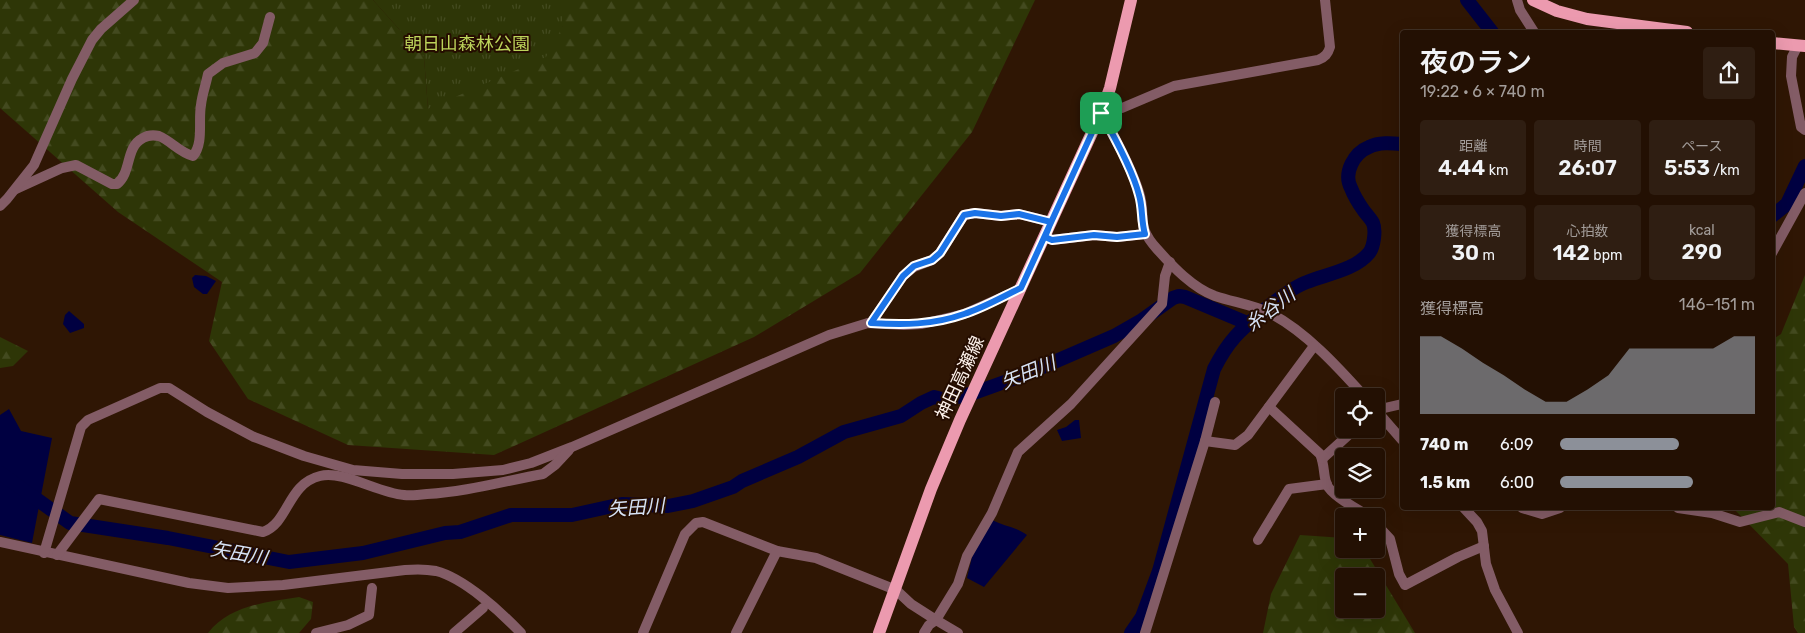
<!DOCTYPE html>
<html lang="ja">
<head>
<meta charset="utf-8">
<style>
	:root { --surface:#231003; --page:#2f1e12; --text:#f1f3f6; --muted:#a39d9a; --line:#403025; --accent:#8c9099 }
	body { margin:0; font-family:Rubik,"Noto Sans JP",sans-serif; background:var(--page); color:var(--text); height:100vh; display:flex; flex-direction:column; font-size:19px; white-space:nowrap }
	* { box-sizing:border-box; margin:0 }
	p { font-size:16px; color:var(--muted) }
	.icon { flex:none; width:28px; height:28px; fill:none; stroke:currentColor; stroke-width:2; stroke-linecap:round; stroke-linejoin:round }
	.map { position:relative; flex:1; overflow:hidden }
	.side { position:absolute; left:1400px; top:30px; width:375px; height:480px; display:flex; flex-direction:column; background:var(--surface); border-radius:5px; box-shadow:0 5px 20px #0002,0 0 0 1px var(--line) }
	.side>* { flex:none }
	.controls { position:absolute; left:1335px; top:388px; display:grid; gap:10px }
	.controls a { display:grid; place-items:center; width:50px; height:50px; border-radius:5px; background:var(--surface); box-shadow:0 5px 20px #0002,0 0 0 1px var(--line); font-size:25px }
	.pin { position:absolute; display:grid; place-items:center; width:42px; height:42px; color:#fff; margin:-21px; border-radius:10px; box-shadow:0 2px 8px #0006 }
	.round { display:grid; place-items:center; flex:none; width:52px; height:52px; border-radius:5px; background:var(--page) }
	.headline { display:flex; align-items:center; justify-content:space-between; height:85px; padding:0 20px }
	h1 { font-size:28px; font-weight:600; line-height:38px }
	.stats { display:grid; grid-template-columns:repeat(3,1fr); gap:8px; height:85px; padding:5px 20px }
	.stats div { display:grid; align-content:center; border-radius:5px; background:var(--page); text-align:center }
	.stats b { font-size:21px; font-weight:600 }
	.stats small { font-size:14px; font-weight:400 }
	.stats p { font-size:14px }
	.chart { height:140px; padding:10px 20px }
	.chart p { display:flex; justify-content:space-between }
	.chart svg { width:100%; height:90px; margin-top:5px; fill:var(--accent); opacity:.7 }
	ul { padding:0 20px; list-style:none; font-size:16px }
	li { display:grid; grid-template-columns:80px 60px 1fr; align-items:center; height:38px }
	li i { height:12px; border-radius:6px; background:var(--accent) }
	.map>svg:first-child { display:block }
	.forest { fill:url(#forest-firs); fill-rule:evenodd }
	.park { fill:url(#park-tufts) }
	.water { fill:#000041 }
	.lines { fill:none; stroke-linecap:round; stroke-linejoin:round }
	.river { stroke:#000041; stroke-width:14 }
	.minor { stroke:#835c66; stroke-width:10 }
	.major { stroke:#ec9aaf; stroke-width:12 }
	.route-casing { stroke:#fff; stroke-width:10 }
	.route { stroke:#1a73e8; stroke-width:6 }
	.labels { text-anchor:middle; stroke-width:4; stroke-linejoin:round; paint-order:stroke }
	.park-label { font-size:18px; fill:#bcd35a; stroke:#250d00 }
	.street-label { font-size:18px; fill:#fef3ec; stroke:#250d00 }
	.water-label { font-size:19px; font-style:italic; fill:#d7e3f6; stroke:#250d00 }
</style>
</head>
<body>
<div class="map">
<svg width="1805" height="633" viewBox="0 0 1805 633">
	<defs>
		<pattern id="forest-firs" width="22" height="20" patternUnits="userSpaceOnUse" patternTransform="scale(1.25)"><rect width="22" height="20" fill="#2e3607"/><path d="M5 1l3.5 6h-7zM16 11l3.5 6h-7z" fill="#434a1f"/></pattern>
		<pattern id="park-tufts" width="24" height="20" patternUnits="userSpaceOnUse" patternTransform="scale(1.25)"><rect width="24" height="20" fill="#2e3607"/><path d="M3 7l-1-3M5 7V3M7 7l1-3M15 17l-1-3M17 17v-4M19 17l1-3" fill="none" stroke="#434a1f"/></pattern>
	</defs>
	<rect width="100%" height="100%" fill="#2f1604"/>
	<!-- forest -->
	<g class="forest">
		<path d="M 0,0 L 373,0 L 424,57 L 428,109 L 563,26 L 563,0 L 1035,0 L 972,132 L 860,273 L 754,337 L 494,455 L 348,445 L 248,399 L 209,341 L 222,282 L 118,212 L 0,108 Z"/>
		<path d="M 1805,275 L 1805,633 L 1798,633 L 1794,627 L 1788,564 L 1733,508 L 1772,508 L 1773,339 L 1781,334 Z"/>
		<path d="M 0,337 L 28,351 L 13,366 L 0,368 Z"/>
		<path d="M 1300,535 L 1344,538 L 1344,549 L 1364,549 L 1415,633 L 1263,633 L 1271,594 ZM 1376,576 L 1376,609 L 1344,609 L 1344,576 Z"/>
		<path d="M 299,597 L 313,602 L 311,619 L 299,633 L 208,633 C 230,605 267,602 299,597 Z"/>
	</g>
	<!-- park -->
	<path class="park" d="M 373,0 L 563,0 L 563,26 L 546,57 L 428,109 L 424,57 Z"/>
	<!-- water -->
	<g class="water">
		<path d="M 195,275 L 206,276 L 216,281 L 207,294 L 203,294 L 194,287 L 192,278 Z"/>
		<path d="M 69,311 L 84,324 L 84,328 L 70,333 L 63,324 L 65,315 Z"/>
		<path d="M 9,409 L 21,431 L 52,438 L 32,543 L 0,535 L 0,415 Z"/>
		<path d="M 1075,420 L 1079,420 L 1081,438 L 1062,441 L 1057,430 L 1066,427 Z"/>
		<path d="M 992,520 C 1003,526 1017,527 1027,535 L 984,587 L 967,578 L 972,557 Z"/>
	</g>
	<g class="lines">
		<!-- river -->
		<g class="river">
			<path d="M 1467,0 L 1492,32"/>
			<path d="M 1772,216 L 1787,204 L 1805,166"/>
			<path d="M 0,473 L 70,523 L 168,538 L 289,562 L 363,553 L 445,533 L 460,532 L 511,515 L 572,515 L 622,504 L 668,506 L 693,501 L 733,487 L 742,481 L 798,457 L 844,432 L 901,416 L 921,403 L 934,397 L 946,400 L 974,393 L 1024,375 L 1114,336 L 1142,320 L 1173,298 L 1179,296 L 1185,297 L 1247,323"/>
			<path d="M 1131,633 L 1142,617 L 1159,571 L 1214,369 C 1230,337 1243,328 1269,306 C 1281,297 1293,287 1307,282 C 1327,274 1355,270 1369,253 C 1374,247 1376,230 1373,223 C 1371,219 1367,215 1364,211 C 1359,204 1354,196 1351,188 C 1343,173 1354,153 1369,147 C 1379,142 1391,143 1402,144"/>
		</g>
		<!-- minor -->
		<g class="minor">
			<path d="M 1325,0 L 1330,47 C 1328,54 1325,57 1318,60 L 1174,86 L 1122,108 L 1101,113 C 1115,138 1130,165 1139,192 C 1147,218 1135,225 1157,249 C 1173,267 1193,288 1215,296 C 1233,302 1253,305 1270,313 C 1306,332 1337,366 1364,396"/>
			<path d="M 1517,0 L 1520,10 L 1534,32"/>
			<path d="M 1798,45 L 1792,57 L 1791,76 L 1801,127 L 1805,130"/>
			<path d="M 16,189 L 62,168 L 76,165 L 112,184 L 117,184 C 132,172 125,147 143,138 C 148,135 154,135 159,136 C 171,141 179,152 193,156 C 204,143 198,121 201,105 C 202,95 206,84 208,74 L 223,63 L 255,53 L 263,43 L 270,17"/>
			<path d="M 0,206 L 7,199 L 34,165 L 72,79 L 92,40 L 101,29 L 134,0"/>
			<path d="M 1045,237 L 1052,240 L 1094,235 L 1117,237 L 1145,234"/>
			<path d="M 1772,253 L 1805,193"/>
			<path d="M 871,323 L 903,276 L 914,267 L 932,260 L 940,253 L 964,215 L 975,213 L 1001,216 L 1019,214 L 1051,222"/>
			<path d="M 1269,407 L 1320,454 C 1325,465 1323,476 1327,485 C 1332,496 1358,509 1368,516"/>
			<path d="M 1376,410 L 1402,440"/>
			<path d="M 1376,410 L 1402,404"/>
			<path d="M 1205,441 L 1235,445 L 1248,435 L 1314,346"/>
			<path d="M 1322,459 L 1355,429"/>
			<path d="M 1464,508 L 1477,522 L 1482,531 L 1486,564 L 1495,590 L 1518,633"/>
			<path d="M 1522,508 L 1542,514 L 1560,508"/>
			<path d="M 1678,508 L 1712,513 L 1740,522 L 1779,512 L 1805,522"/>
			<path d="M 1376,524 L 1390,539 L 1399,574 L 1405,585 L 1458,557 L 1484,546"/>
			<path d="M 1258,540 L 1289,489 L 1327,484"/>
			<path d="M 0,542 L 189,583 L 228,588 L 283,585 L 405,570 C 416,569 426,569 436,571 C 464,578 501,612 521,633"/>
			<path d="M 44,553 L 81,427 L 88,420 L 160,388 L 169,388 L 207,412 L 254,437 L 304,456 L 353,470 L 402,474 L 453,474 L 503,470 L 531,463 L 572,447 L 829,335 L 868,323 L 904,325 L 922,324 L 964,314 L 1021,289"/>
			<path d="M 57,555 L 99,499 L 263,532 C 289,523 287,484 320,476 C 343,470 378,493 404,495 C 411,496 419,495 427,494 C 466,492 504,481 543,474 L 555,465 L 569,450"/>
			<path d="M 316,633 L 348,625 L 369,615 L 372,588"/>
			<path d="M 454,633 L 483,608"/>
			<path d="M 643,633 L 685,534 L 696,523 L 703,522 L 777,551 L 816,558 L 896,590 L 911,604 L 936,620 L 958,584 L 967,556 L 992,513 L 1018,452 L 1071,404 L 1162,304 L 1165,276 L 1170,262"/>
			<path d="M 736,633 L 777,551"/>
			<path d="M 924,633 L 929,625 L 936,620 L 958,633"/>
			<path d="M 1145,633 L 1205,441 L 1215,402"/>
		</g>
		<!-- major -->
		<g class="major">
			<path d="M 1533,0 L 1557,11 L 1587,19 L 1687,32"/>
			<path d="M 1772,43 L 1805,46"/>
			<path d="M 879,633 L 931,489 L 960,420 L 1101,113 L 1110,88 L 1131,0"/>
		</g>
	</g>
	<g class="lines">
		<defs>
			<path id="route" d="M 1101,113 L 1021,288 C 1002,297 983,308 964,314 C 933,325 903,325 871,323 L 903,276 L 914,266 L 932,260 L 940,253 L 964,215 L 975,213 L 1001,216 L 1019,214 L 1051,222 L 1045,237 L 1052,240 L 1094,235 L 1117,237 L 1145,234 C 1141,221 1143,208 1139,195 C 1133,171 1114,136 1101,113"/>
		</defs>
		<!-- route casing -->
		<use href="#route" class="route-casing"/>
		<!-- route -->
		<use href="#route" class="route"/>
	</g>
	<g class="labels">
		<!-- park labels -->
		<g class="park-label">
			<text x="467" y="50">朝日山森林公園</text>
		</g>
		<!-- street labels -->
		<g class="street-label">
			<text transform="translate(960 378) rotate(-65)" y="6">神田高瀬線</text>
		</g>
		<!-- water labels -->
		<g class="water-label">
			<text transform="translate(1270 309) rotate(-38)" y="7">糸谷川</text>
			<text transform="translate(1028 372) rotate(-22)" y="7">矢田川</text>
			<text transform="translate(636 507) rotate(-4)" y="7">矢田川</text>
			<text transform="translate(239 553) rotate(10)" y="7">矢田川</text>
		</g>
	</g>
</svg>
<div class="controls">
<a><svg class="icon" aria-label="locate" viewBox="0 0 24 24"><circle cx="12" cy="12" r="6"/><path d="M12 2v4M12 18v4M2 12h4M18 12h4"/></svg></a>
<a><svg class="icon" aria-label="layers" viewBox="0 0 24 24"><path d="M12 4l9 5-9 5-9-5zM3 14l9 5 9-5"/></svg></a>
<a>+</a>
<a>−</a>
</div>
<div class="pin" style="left:1101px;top:113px;background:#1e9e55"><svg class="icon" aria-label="arrive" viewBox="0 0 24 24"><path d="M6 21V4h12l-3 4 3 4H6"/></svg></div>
<section class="side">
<div class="headline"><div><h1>夜のラン</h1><p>19:22 · 6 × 740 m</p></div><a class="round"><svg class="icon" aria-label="share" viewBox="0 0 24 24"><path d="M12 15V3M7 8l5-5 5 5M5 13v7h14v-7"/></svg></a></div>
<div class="stats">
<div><p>距離</p><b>4.44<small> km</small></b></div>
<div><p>時間</p><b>26:07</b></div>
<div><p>ペース</p><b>5:53<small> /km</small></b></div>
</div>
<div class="stats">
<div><p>獲得標高</p><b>30<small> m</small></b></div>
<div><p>心拍数</p><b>142<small> bpm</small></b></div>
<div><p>kcal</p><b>290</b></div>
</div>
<div class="chart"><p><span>獲得標高</span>146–151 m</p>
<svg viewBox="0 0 160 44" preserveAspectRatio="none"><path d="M0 44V6L10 6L20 12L30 19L40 25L50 32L60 38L70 38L80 32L90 25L100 12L110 12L120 12L130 12L140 12L150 6L160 6V44z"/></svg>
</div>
<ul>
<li><b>740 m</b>6:09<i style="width:61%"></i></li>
<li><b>1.5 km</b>6:00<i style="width:68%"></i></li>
</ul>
</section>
</div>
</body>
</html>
